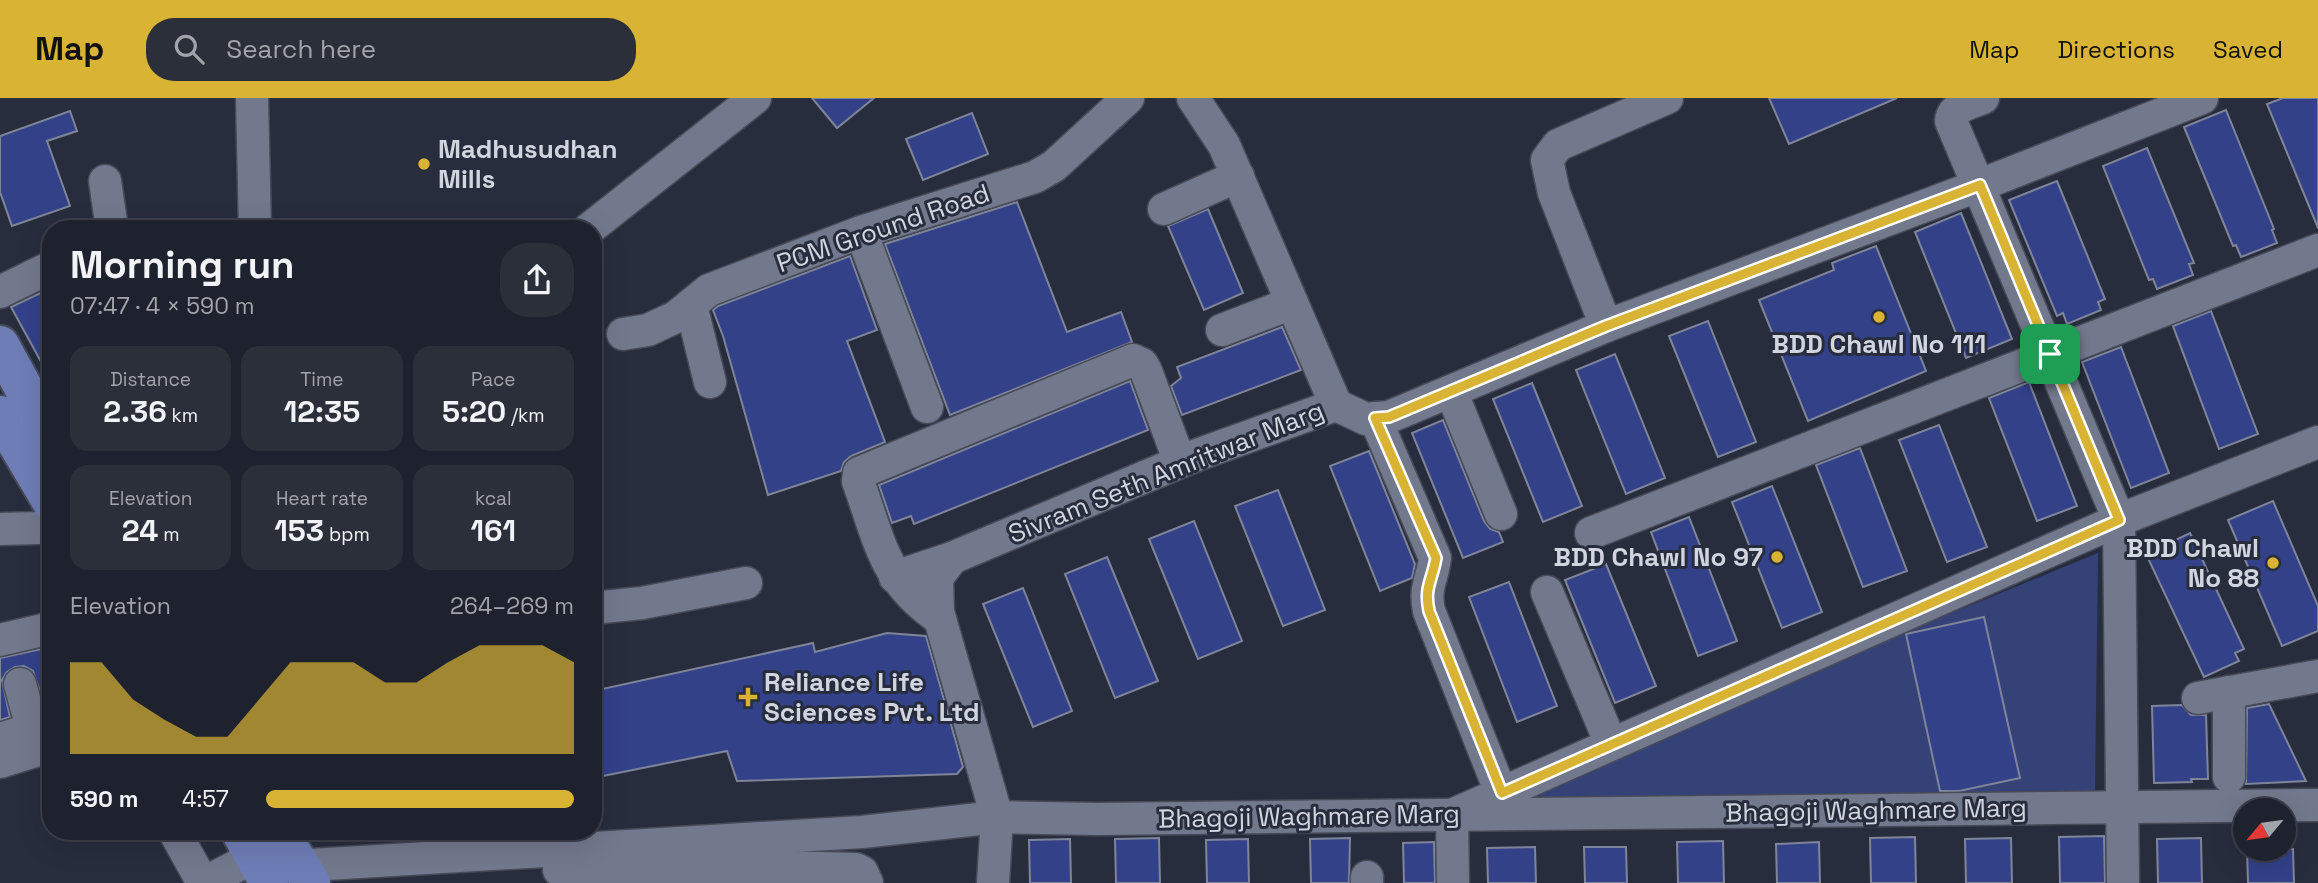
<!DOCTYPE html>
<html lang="en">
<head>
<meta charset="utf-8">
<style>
	:root { --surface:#1e222e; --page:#2b2f3a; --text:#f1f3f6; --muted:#a1a4aa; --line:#3c3f4a; --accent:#d9b334 }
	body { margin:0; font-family:"Space Grotesk",sans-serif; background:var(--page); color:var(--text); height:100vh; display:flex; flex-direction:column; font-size:26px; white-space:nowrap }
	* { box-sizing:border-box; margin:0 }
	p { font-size:23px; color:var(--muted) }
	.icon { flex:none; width:38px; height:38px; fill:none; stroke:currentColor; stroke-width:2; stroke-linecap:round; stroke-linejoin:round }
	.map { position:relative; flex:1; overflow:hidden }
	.drawer { position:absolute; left:42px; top:122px; width:560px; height:620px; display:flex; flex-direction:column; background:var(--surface); border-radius:28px; box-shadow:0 7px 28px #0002,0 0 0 2px var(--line) }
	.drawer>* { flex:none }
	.needle { width:46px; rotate:241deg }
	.buttons { position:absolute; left:2233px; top:700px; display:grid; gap:14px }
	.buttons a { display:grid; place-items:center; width:63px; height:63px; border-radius:50%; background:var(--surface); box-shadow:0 7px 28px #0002,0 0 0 2px var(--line); font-size:35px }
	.pin { position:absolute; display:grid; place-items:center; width:60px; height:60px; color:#fff; margin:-30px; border-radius:14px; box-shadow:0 4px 10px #0006 }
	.round { display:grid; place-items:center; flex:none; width:74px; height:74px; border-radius:28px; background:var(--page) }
	.headline { display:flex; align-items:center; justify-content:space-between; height:119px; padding:0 28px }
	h1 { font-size:38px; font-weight:700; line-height:52px }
	.figures { display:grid; grid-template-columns:repeat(3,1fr); gap:10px; height:119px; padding:7px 28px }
	.figures div { display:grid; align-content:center; border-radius:18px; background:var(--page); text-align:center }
	.figures b { font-size:30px; font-weight:700 }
	.figures small { font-size:19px; font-weight:400 }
	.figures p { font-size:19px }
	.chart { height:196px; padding:14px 28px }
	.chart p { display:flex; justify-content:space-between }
	.chart svg { width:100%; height:126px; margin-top:7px; fill:var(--accent); opacity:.7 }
	ul { padding:0 28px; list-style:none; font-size:23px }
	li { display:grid; grid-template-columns:112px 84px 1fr; align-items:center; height:52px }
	li i { height:18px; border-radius:9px; background:var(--accent) }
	header { display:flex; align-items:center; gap:42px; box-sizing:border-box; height:98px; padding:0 35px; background:var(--accent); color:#111 }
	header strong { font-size:33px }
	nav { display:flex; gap:38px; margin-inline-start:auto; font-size:24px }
	.search { width:490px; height:63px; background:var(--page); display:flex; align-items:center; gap:18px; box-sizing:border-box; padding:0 24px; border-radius:28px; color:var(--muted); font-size:26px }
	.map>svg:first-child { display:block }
	.green { fill:#354278 }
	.building { fill:#334189; stroke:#7f8599; stroke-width:2 }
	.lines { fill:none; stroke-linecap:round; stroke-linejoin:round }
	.minor-casing { stroke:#474b58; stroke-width:35 }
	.major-casing { stroke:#474b58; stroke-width:42 }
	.minor { stroke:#73798d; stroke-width:32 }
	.major { stroke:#6e7db6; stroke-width:38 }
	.route-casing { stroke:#fff; stroke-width:14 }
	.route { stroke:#d9b334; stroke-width:9 }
	.poi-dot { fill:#d9b334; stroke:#282d3e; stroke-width:2.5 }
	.labels { text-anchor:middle; stroke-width:6; stroke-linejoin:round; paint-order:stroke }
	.poi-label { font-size:26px; font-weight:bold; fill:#d1d5df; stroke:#282d3e; text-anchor:start }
	.street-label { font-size:26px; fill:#d1d5df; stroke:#282d3e }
</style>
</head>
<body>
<header>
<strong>Map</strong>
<div class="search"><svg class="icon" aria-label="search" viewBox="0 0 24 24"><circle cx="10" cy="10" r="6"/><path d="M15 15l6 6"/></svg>Search here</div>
<nav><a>Map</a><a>Directions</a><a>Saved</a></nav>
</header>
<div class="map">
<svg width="2318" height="785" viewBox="0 0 2318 785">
	<rect width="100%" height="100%" fill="#282d3e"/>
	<!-- green -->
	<path class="green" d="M 2098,455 L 2095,694 L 1542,699 L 1537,696 L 1542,683 Z"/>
	<!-- building -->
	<g class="building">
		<path d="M 812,0 L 874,0 L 837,30 Z"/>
		<path d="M 1769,0 L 1897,0 L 1789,46 Z"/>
		<path d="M 2283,0 L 2318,0 L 2318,130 L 2267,6 Z"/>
		<path d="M 2226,12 L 2274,131 L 2272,132 L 2277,145 L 2241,159 L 2236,147 L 2233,148 L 2184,29 Z"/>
		<path d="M 70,13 L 77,33 L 47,43 L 70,108 L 12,128 L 0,94 L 0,38 Z"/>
		<path d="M 972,15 L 988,56 L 923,82 L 906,41 Z"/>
		<path d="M 2147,50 L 2194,165 L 2189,166 L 2193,177 L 2157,191 L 2153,181 L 2149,182 L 2103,68 Z"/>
		<path d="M 2057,83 L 2105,201 L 2098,204 L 2101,212 L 2067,226 L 2063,215 L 2057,218 L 2009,102 Z"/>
		<path d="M 1017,104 L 1067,234 L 1121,214 L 1132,244 L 950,317 L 885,146 Z"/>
		<path d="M 1208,111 L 1243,195 L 1204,212 L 1168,128 Z"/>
		<path d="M 1961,115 L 2012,241 L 1966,260 L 1915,134 Z"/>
		<path d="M 1876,148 L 1926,273 L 1808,323 L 1759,202 L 1834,172 L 1832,165 Z"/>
		<path d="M 850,158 L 877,232 L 847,243 L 885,344 L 851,358 L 844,364 L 841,373 L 768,397 L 723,238 L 713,212 L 718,208 Z"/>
		<path d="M 51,190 L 51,282 L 11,209 Z"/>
		<path d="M 2211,213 L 2258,336 L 2219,351 L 2173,228 Z"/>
		<path d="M 1708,223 L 1756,344 L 1718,359 L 1669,238 Z"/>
		<path d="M 1282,229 L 1301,272 L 1182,317 L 1171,288 L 1181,280 L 1177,269 Z"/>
		<path d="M 2121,249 L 2169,375 L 2131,390 L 2082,264 Z"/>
		<path d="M 1615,256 L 1665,380 L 1626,396 L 1576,272 Z"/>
		<path d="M 1130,283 L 1148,332 L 914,426 L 911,418 L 892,425 L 879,387 Z"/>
		<path d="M 2029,284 L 2077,408 L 2037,423 L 1989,300 Z"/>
		<path d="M 1532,285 L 1582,408 L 1543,424 L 1493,301 Z"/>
		<path d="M 1443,322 L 1484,423 L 1490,431 L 1499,434 L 1503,444 L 1463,460 L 1412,335 Z"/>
		<path d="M 1939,327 L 1987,449 L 1947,464 L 1899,342 Z"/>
		<path d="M 1860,350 L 1907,473 L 1863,489 L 1816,367 Z"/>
		<path d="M 1369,353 L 1415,466 L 1412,480 L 1380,493 L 1330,368 Z"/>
		<path d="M 1772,388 L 1822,514 L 1782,530 L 1732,404 Z"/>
		<path d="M 1278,392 L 1325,512 L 1283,528 L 1235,408 Z"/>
		<path d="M 2273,403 L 2318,508 L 2318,533 L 2282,548 L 2228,422 Z"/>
		<path d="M 1689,419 L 1737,543 L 1698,558 L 1651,434 Z"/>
		<path d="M 1194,423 L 1242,543 L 1198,561 L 1149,441 Z"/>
		<path d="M 2190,435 L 2244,551 L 2235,555 L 2239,563 L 2204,579 L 2146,456 Z"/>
		<path d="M 1107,459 L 1158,583 L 1115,600 L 1065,476 Z"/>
		<path d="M 1606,466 L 1656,588 L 1615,605 L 1565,482 Z"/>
		<path d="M 1509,484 L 1557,608 L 1517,624 L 1469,499 Z"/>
		<path d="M 1023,490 L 1072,613 L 1033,629 L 983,506 Z"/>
		<path d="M 1984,519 L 2020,680 L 1959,693 L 1940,693 L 1906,536 Z"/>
		<path d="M 887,535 L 926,538 L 963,669 L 957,676 L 737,683 L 727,653 L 593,680 L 593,593 L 813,545 L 815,554 Z"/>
		<path d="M 51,549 L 51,607 L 45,608 L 33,573 L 24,568 L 15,569 L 7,574 L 2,582 L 10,619 L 0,622 L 0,560 Z"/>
		<path d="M 2269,606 L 2306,683 L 2246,686 L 2247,610 Z"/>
		<path d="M 2182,607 L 2191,617 L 2206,617 L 2208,681 L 2191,681 L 2192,684 L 2154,685 L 2152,608 Z"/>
		<path d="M 2104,738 L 2105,785 L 2060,785 L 2059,739 Z"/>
		<path d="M 1915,739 L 1916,785 L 1871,785 L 1870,740 Z"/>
		<path d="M 1159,740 L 1160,785 L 1116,785 L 1115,741 Z"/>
		<path d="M 1350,740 L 1349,785 L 1311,785 L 1310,741 Z"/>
		<path d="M 2011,740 L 2012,785 L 1966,785 L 1965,741 Z"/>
		<path d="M 2201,740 L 2202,785 L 2158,785 L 2157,741 Z"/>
		<path d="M 1070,741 L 1071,785 L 1030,785 L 1029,742 Z"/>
		<path d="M 1248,741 L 1249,785 L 1207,785 L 1206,742 Z"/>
		<path d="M 1723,743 L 1724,785 L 1678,785 L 1677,744 Z"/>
		<path d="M 1434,744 L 1435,785 L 1404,785 L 1403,745 Z"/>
		<path d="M 1819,744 L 1820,785 L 1777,785 L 1776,746 Z"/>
		<path d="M 1535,749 L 1536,785 L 1488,785 L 1487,750 Z"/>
		<path d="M 1584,749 L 1626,749 L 1627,785 L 1585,785 Z"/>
		<path d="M 2247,751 L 2293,751 L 2294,785 L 2248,785 Z"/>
	</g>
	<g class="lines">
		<defs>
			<g id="minor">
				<path d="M 252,0 L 255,131"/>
				<path d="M 1193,0 L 1224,47 L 1336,307"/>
				<path d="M 1983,0 C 1972,5 1952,8 1951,23 L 2119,422 L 2123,785"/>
				<path d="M 105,83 L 112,131"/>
				<path d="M 1164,111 L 1238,78"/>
				<path d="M 589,131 L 755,0"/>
				<path d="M 861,134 L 927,309"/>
				<path d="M 0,194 L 51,169"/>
				<path d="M 691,207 L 710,284"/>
				<path d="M 1606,228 L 1554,95 L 1547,62 L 1558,47 L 1667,0"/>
				<path d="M 1222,232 L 1292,205"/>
				<path d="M 623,236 L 648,232 L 665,224 L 676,219 L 709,192 L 861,134 L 1035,79 L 1054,68 L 1128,0"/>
				<path d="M 1451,293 L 1501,416"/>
				<path d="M 1375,320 L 1435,460 C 1432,483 1424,489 1429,513 L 1501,695"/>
				<path d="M 0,431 L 38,430 L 51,425"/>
				<path d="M 1591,435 L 2318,152"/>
				<path d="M 952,460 L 937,480 L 938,514 L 997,719 L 993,785"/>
				<path d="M 895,479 L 952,460 L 1197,357 L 1336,307 L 1366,321 L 1389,319 L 1606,228 L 1980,87 L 2202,0"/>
				<path d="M 1547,494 L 1611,646"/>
				<path d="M 593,510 L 642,505 L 746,485"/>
				<path d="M 940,521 C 884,483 880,444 858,383 L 859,375 L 1133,262 L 1142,266 L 1146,273 L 1175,351"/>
				<path d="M 0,542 L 51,530"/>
				<path d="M 20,586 L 38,652"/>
				<path d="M 2229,594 L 2229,679"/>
				<path d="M 2198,600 L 2318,578"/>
				<path d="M 0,641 L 51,625"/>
				<path d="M 0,664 L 51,648"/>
				<path d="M 174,733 L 203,785"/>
				<path d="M 781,750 L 782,769 L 856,771 L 862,774 L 867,785"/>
				<path d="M 302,769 L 310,767 L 862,734 L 997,719 L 1097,721 L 2318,707"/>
				<path d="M 559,772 L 782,769"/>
				<path d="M 204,785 L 254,759"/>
				<path d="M 1367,785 L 1367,779"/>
				<path d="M 1453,785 L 1452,717 L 2119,422 L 2318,344"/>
			</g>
			<g id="major">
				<path d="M 0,247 L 51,340"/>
				<path d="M 0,317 L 51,403"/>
				<path d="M 240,733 L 269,785"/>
				<path d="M 279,733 L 311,785"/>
			</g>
		</defs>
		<!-- minor casing -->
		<use href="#minor" class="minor-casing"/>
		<!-- major casing -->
		<use href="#major" class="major-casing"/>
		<!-- minor -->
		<use href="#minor" class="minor"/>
		<!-- major -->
		<use href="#major" class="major"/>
	</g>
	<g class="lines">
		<defs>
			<path id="route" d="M 1980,87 L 2119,422 L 1502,695 L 1429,513 C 1424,489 1432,483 1436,460 L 1375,320 L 1389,319 L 1606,228 Z"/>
		</defs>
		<!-- route casing -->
		<use href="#route" class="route-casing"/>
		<!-- route -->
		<use href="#route" class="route"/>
	</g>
	<!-- markers -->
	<g class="poi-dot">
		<circle cx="424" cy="66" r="7"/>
		<circle cx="1879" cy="219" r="7"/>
		<circle cx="1777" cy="459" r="7"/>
		<circle cx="2273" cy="465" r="7"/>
		<path d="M744.5 588.5h7v7h7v7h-7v7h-7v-7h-7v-7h7z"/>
	</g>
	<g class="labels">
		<!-- poi labels -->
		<g class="poi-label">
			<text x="438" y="60">Madhusudhan<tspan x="438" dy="30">Mills</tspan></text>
			<text x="1879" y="255" text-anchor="middle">BDD Chawl No 111</text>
			<text x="2259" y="459" text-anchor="end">BDD Chawl<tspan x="2259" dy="30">No 88</tspan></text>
			<text x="1763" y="468" text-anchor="end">BDD Chawl No 97</text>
			<text x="764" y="593">Reliance Life<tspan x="764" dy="30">Sciences Pvt. Ltd</tspan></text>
		</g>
		<!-- street labels -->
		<g class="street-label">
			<text transform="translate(883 130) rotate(-19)" y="9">PCM Ground Road</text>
			<text transform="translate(1166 374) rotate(-22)" y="9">Sivram Seth Amritwar Marg</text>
			<text transform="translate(1876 712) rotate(-1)" y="9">Bhagoji Waghmare Marg</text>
			<text transform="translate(1309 718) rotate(-1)" y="9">Bhagoji Waghmare Marg</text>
		</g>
	</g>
</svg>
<div class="buttons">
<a><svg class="needle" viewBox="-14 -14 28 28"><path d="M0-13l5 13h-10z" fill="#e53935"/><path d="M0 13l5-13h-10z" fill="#a1a4aa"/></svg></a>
</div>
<div class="pin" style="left:2050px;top:256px;background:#1e9e55"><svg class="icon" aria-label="arrive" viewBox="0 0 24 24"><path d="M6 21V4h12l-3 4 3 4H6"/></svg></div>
<section class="drawer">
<div class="headline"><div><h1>Morning run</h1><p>07:47 · 4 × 590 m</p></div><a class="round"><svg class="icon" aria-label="share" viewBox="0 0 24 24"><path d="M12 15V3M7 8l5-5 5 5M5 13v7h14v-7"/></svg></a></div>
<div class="figures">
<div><p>Distance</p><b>2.36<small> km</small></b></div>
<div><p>Time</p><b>12:35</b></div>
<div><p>Pace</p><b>5:20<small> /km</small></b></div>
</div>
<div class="figures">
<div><p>Elevation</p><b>24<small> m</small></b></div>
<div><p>Heart rate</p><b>153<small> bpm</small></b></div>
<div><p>kcal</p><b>161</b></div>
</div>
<div class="chart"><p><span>Elevation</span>264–269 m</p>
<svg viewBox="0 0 160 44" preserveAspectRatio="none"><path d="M0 44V12L10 12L20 25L30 32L40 38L50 38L60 25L70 12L80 12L90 12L100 19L110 19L120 12L130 6L140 6L150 6L160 12V44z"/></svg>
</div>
<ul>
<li><b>590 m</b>4:57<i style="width:100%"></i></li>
</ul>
</section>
</div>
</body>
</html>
